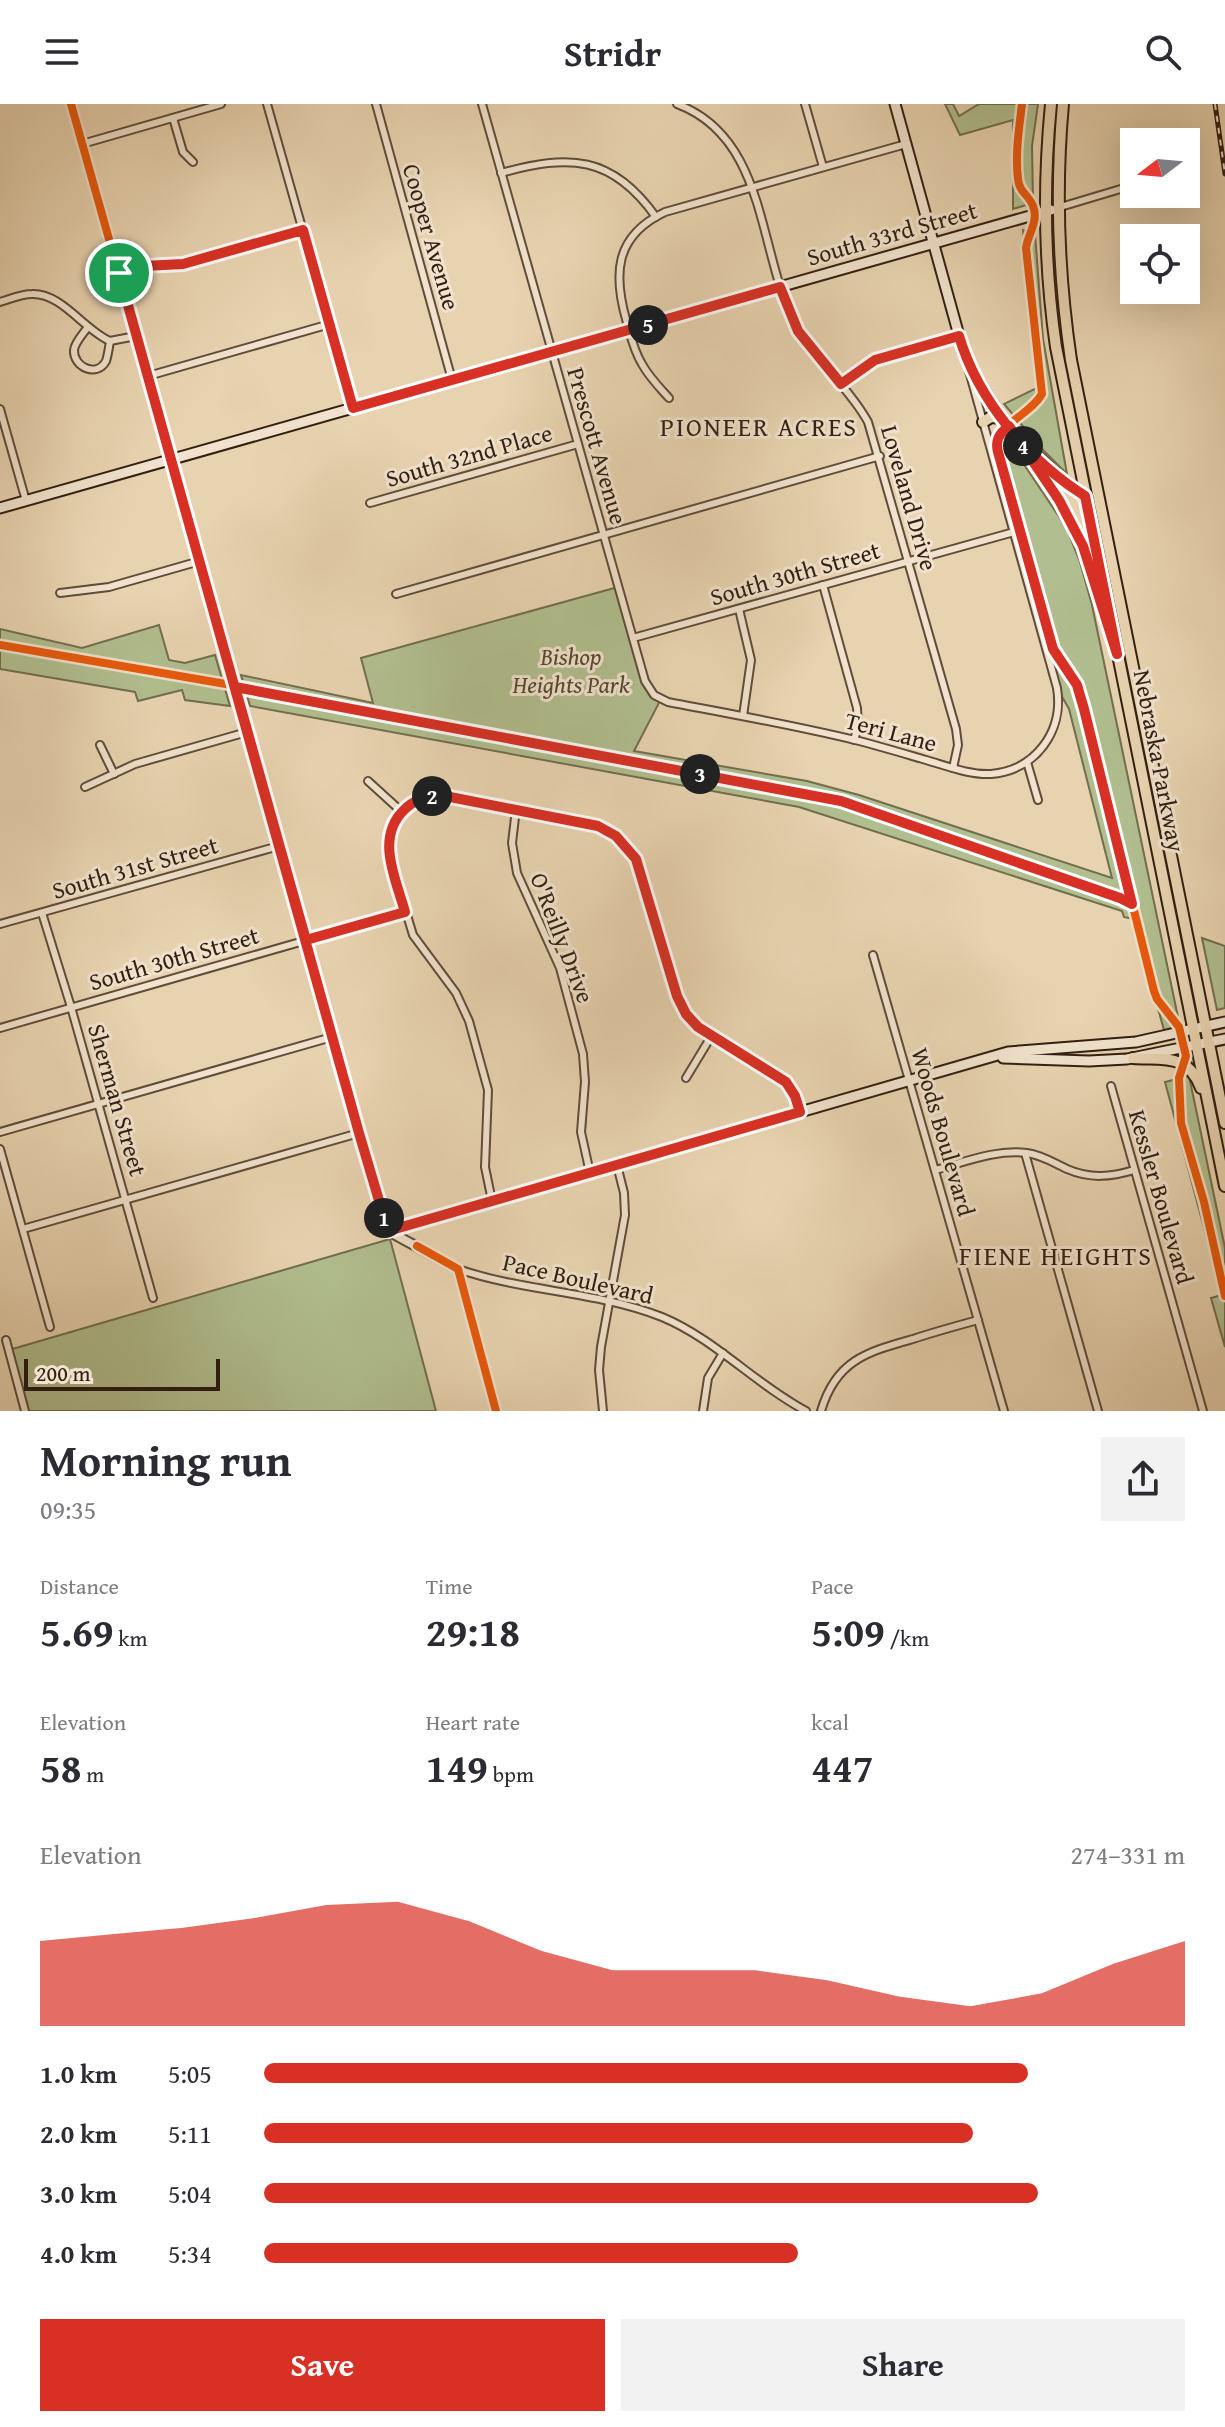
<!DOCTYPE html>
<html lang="en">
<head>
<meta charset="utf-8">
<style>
	:root { --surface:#fff; --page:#f2f2f3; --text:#2b2b33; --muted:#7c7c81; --accent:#d93025 }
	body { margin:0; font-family:"Gentium Book Plus",serif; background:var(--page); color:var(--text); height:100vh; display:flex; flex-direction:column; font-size:30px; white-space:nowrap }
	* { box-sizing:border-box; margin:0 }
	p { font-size:26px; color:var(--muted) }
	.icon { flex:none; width:44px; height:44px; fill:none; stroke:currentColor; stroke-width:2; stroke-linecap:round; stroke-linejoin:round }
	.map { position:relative; height:1307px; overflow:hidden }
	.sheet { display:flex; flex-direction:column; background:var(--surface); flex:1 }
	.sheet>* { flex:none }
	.needle { width:52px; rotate:254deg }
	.fabs { position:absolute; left:1120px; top:24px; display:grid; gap:16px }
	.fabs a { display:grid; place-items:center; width:80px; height:80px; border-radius:0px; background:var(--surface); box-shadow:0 8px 32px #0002; font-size:40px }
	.scale { position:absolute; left:24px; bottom:20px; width:196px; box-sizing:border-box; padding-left:8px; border:4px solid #321f12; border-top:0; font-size:22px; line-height:28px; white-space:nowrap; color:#321f12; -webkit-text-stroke:6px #f0e2cc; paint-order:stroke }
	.pin { position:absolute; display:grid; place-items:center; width:68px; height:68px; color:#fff; margin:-34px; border:4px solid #fff; border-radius:50%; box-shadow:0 2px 8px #0007 }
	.km { position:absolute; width:40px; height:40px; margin:-20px; border-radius:50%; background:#222; color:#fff; font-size:22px; line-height:40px; text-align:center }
	.round { display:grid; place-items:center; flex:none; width:84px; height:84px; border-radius:0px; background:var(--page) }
	.summary { display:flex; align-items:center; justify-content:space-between; height:136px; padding:0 40px }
	h1 { font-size:44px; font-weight:700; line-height:60px }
	.metrics { display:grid; grid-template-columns:repeat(3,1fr); gap:12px; height:136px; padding:8px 40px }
	.metrics div { display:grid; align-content:center }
	.metrics b { font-size:40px; font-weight:700 }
	.metrics small { font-size:22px; font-weight:400 }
	.metrics p { font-size:22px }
	.chart { height:224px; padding:16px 40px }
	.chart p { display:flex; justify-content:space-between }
	.chart svg { width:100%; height:144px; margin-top:8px; fill:var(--accent); opacity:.7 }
	.action { display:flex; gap:16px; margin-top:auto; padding:16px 40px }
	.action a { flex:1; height:92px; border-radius:0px; background:var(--accent); color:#fff; font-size:32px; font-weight:700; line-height:92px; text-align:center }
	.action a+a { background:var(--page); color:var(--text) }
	ul { padding:0 40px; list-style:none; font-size:26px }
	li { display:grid; grid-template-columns:128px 96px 1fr; align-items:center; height:60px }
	li i { height:20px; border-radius:10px; background:var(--accent) }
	header { display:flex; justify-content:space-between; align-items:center; height:104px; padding:0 40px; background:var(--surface); font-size:36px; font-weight:700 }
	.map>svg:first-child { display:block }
	.green { fill:#b1be8f; stroke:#726e50; stroke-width:2 }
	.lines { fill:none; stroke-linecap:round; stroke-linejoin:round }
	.minor-casing { stroke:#604c3a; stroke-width:10 }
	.tertiary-casing { stroke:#604c3a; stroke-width:12 }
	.secondary-casing { stroke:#321f12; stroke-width:13 }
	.primary-casing { stroke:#321f12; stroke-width:14 }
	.minor { stroke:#f0e2cc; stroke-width:6 }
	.tertiary { stroke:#f0e2cc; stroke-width:8 }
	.secondary { stroke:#f0e2cc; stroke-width:9 }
	.primary { stroke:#e8d3b0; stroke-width:10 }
	.rail-casing { stroke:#321f12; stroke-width:5 }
	.rail { stroke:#f0e2cc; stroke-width:2; stroke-dasharray:6; stroke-linecap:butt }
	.cycleway-casing { stroke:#f0e2cc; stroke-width:13 }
	.cycleway { stroke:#e8590c; stroke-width:8 }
	.route-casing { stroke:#fff; stroke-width:16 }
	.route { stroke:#d93025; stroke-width:10 }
	.labels { text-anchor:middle; stroke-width:6; stroke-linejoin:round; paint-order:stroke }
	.street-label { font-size:24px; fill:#321f12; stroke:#f0e2cc }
	.park-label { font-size:24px; font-style:italic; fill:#524731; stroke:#f0e2cc }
	.neighbourhood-label { font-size:26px; letter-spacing:2px; fill:#321f12; stroke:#f0e2cc }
</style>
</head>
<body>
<header><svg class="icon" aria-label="menu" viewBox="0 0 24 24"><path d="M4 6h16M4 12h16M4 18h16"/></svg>Stridr<svg class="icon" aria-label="search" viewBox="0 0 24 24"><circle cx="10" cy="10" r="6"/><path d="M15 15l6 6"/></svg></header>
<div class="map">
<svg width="1225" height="1307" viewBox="0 0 1225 1307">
	<rect width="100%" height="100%" fill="#e8d3b0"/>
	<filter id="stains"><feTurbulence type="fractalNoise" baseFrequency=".0025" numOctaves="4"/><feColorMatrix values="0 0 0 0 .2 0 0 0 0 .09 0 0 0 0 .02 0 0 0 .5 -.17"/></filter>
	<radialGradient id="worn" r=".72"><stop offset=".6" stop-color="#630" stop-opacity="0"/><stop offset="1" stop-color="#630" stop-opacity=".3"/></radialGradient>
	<!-- green -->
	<g class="green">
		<path d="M 945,0 L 953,0 L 959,12 L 979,0 L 1038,0 L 1032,42 L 1033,99 L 1013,105 L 1013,16 L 960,31 Z"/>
		<path d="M 1023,126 L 1035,130 L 1043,235 L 1067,370 L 1043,346 L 1004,300 L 1039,283 Z"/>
		<path d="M 1001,326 L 1066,423 L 1080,458 L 1092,501 L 1179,918 L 1172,924 L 1164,926 L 1133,815 L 1124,813 L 1122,807 L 799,703 L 250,602 L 241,571 L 373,599 L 361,554 L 618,483 L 645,577 L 661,595 L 634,647 L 807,677 L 859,691 L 1112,774 L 1069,605 L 1057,584 L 987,332 Z"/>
		<path d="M 159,521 L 169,556 L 185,559 L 215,551 L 230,602 L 185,596 L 182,586 L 138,597 L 135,588 L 0,565 L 0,525 L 82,544 Z"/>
		<path d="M 1202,834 L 1225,842 L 1225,904 L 1217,906 Z"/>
		<path d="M 1189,972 L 1225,1144 L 1225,1243 L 1211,1194 L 1222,1191 L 1165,978 Z"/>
		<path d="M 390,1135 L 436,1307 L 25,1307 L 9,1246 Z"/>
	</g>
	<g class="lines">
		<defs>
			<g id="minor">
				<path d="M 267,0 L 353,304"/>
				<path d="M 376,0 L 452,276"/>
				<path d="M 482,0 L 645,577 L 654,591 L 668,598 C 731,610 793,621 855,636 C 879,642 902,649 926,656 C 947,662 969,671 991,670 C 1036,666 1064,627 1057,584 L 969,267"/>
				<path d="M 677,0 C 765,33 758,141 792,214 C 810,253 847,280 868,318 L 956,625 L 958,641 L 953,664"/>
				<path d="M 805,0 L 823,63"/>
				<path d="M 173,14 L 183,48 L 193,58"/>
				<path d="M 82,40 L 221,0"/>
				<path d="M 501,69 C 569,50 612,51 656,113"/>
				<path d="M 1057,104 L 1134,81"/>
				<path d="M 119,169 L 144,162 L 183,160 L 303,126"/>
				<path d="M 0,198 C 10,195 21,190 32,190 C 62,189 84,226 110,237 L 136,232"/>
				<path d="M 88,223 C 83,230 75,238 74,246 C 73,263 97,274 106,257 C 108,251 109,243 110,237"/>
				<path d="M 148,272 L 330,220"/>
				<path d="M 841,280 L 875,256 L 959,232"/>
				<path d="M 669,294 C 659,283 649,273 642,260 C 634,247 631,233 627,219 C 613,171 614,132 665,108 L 906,40"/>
				<path d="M 0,305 L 26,397"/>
				<path d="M 370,399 L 578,340"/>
				<path d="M 823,481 L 857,604 L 858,623 L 854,636"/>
				<path d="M 60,489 L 109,483 L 200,457"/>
				<path d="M 396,490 L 880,352"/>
				<path d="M 739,505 L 751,556 L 743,612"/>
				<path d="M 633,534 L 1014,428"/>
				<path d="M 100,641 L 114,670"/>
				<path d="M 1027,658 L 1038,696"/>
				<path d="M 368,677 L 402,708"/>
				<path d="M 85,683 L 135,660 L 247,628"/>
				<path d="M 516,705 L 512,739 L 517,769 L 560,864 L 583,950 L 585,978 L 581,1028 L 590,1069"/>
				<path d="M 42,809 L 71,903 L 153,1194"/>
				<path d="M 0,820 L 279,742"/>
				<path d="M 873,851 L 1004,1307"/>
				<path d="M 0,924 L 405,808"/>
				<path d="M 686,974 L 712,931"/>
				<path d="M 1111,982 L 1203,1307"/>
				<path d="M 0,1028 L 332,933"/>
				<path d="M 0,1045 L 50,1223"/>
				<path d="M 1025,1049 L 1098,1307"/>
				<path d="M 935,1066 C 965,1058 996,1045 1027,1049 C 1042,1051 1054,1059 1067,1065 C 1090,1075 1111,1073 1134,1066"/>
				<path d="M 492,1097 L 485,1063 L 488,986 L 469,917 L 456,889 L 413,831 L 389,752 L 390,731 L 402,708 L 420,695 L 445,692 L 588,719 L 616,732 L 631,747 L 641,767 L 677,892 L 686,910 L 698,923 L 786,978 L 795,992 L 800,1008"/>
				<path d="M 23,1125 L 359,1029"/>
				<path d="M 458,1165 C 524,1188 597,1187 662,1213 C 715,1235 755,1280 806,1307"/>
				<path d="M 6,1236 L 25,1307"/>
				<path d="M 603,1307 L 599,1266 L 601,1243 L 625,1111 L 624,1089 L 617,1061"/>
				<path d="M 703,1307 L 708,1274 L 723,1249"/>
				<path d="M 821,1307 C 836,1256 867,1248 913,1235 C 934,1228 956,1222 978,1216"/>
			</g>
			<path id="tertiary" d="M 71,0 L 388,1127 L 458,1165 L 496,1307"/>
			<g id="secondary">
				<path d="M 895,0 L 963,246"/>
				<path d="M 0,404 L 1051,106"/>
				<path d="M 1003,954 L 1089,957 L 1127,955 L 1225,935"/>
				<path d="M 388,1127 L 1008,948 L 1136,938 L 1225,918"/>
			</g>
			<g id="primary">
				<path d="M 1051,0 C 1043,82 1044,161 1056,243 L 1225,1082"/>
				<path d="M 1063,0 C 1055,88 1058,168 1071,256 L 1225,1019"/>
				<path d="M 963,246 C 986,301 1028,345 1059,396 C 1076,425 1088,455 1098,486"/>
				<path d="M 983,318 L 991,313 L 1002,314"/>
				<path d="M 1032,347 L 1060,374 L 1087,393"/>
				<path d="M 1133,954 C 1164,956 1188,949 1201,984"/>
			</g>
		</defs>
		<!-- minor casing -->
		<use href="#minor" class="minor-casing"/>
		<!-- tertiary casing -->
		<use href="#tertiary" class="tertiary-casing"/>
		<!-- secondary casing -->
		<use href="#secondary" class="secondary-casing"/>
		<!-- primary casing -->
		<use href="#primary" class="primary-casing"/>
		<!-- minor -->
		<use href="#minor" class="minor"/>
		<!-- tertiary -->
		<use href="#tertiary" class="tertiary"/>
		<!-- secondary -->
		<use href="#secondary" class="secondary"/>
		<!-- primary -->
		<use href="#primary" class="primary"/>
		<defs>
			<path id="rail" d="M 1215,0 L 1225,70"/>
		</defs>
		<!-- rail casing -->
		<use href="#rail" class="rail-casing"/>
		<!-- rail -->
		<use href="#rail" class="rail"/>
		<defs>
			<g id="cycleway">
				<path d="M 71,0 L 388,1127"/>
				<path d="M 1022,0 C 1019,25 1015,50 1018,75 C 1019,88 1029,91 1033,102 C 1039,117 1028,130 1026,144 L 1042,290 C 1031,310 999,319 997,342 L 1053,545 L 1077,581 L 1084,605 L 1154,887 L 1157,895 L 1179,923 L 1186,952 L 1179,974 L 1181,1019 L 1204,1098 L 1225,1192"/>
				<path d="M 0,541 L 243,583 L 841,697 L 1132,800"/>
				<path d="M 417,1142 L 458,1165 L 496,1307"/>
			</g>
		</defs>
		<!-- cycleway casing -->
		<use href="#cycleway" class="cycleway-casing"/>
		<!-- cycleway -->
		<use href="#cycleway" class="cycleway"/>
	</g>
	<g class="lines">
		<defs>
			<path id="route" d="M 119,169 L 359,1029 L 388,1127 L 800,1008 L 795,992 L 786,978 L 698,923 L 686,910 L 677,892 L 636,755 L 616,732 L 598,722 L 445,692 C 430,691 415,695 404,706 C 375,734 396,775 405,808 L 306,836 L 235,583 L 841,697 L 1120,794 L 1132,800 L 1084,605 L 1077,581 L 1053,545 L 998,348 C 995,336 999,330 1009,322 L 1059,396 L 1083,442 L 1117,550 L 1085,392 C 1029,357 978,296 959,232 L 875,256 L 841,280 L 798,227 L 780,183 L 353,304 L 303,126 L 183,160 L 144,162 L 119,169"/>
		</defs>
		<!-- route casing -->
		<use href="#route" class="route-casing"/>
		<!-- route -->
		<use href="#route" class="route"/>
	</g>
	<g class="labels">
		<!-- street labels -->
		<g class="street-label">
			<text transform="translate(892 130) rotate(-16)" y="8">South 33rd Street</text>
			<text transform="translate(431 133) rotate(74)" y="8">Cooper Avenue</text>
			<text transform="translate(597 342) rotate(74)" y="8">Prescott Avenue</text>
			<text transform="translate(469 352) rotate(-16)" y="8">South 32nd Place</text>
			<text transform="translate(909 394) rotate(74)" y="8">Loveland Drive</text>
			<text transform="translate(795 470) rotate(-16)" y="8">South 30th Street</text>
			<text transform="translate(891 628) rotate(15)" y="8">Teri Lane</text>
			<text transform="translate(1159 657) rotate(79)" y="8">Nebraska Parkway</text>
			<text transform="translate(135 764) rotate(-16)" y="8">South 31st Street</text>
			<text transform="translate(562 834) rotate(69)" y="8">O'Reilly Drive</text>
			<text transform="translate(174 855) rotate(-16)" y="8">South 30th Street</text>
			<text transform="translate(117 996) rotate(74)" y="8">Sherman Street</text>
			<text transform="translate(943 1028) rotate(74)" y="8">Woods Boulevard</text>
			<text transform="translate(1161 1093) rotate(74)" y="8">Kessler Boulevard</text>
			<text transform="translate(578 1175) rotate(13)" y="8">Pace Boulevard</text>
		</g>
		<!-- park labels -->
		<g class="park-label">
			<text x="571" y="561">Bishop<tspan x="571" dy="28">Heights Park</tspan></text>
		</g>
		<!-- neighbourhood labels -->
		<g class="neighbourhood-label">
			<text x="759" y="332">PIONEER ACRES</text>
			<text x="1056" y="1161">FIENE HEIGHTS</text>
		</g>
	</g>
	<rect width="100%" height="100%" filter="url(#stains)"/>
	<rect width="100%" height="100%" fill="url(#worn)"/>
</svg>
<div class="fabs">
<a><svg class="needle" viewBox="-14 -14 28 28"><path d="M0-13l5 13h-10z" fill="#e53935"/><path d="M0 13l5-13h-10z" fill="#7c7c81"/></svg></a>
<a><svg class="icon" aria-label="locate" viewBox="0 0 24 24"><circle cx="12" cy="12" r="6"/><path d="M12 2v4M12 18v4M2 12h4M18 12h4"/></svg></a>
</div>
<div class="scale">200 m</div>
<div class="pin" style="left:119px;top:169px;background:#1e9e55"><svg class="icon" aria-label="arrive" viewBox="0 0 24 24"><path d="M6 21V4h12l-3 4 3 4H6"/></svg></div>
<b class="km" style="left:384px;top:1114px">1</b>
<b class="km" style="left:432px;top:692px">2</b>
<b class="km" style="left:700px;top:670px">3</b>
<b class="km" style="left:1023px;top:342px">4</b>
<b class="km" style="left:648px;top:221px">5</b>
</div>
<section class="sheet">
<div class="summary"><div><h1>Morning run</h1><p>09:35</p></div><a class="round"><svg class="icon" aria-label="share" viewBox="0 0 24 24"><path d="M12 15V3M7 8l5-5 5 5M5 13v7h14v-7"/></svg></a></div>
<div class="metrics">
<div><p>Distance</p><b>5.69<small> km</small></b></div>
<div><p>Time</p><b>29:18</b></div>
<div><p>Pace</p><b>5:09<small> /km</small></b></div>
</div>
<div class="metrics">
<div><p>Elevation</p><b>58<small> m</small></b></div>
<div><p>Heart rate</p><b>149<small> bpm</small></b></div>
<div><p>kcal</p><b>447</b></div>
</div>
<div class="chart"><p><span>Elevation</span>274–331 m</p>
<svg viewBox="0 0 160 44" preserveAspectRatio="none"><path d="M0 44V18L10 16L20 14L30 11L40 7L50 6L60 12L70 21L80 27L90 27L100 27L110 30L120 35L130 38L140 34L150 25L160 18V44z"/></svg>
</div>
<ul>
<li><b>1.0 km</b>5:05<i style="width:83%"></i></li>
<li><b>2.0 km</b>5:11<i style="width:77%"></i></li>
<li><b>3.0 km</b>5:04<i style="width:84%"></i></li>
<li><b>4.0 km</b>5:34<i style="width:58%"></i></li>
</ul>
<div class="action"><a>Save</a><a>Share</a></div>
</section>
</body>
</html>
